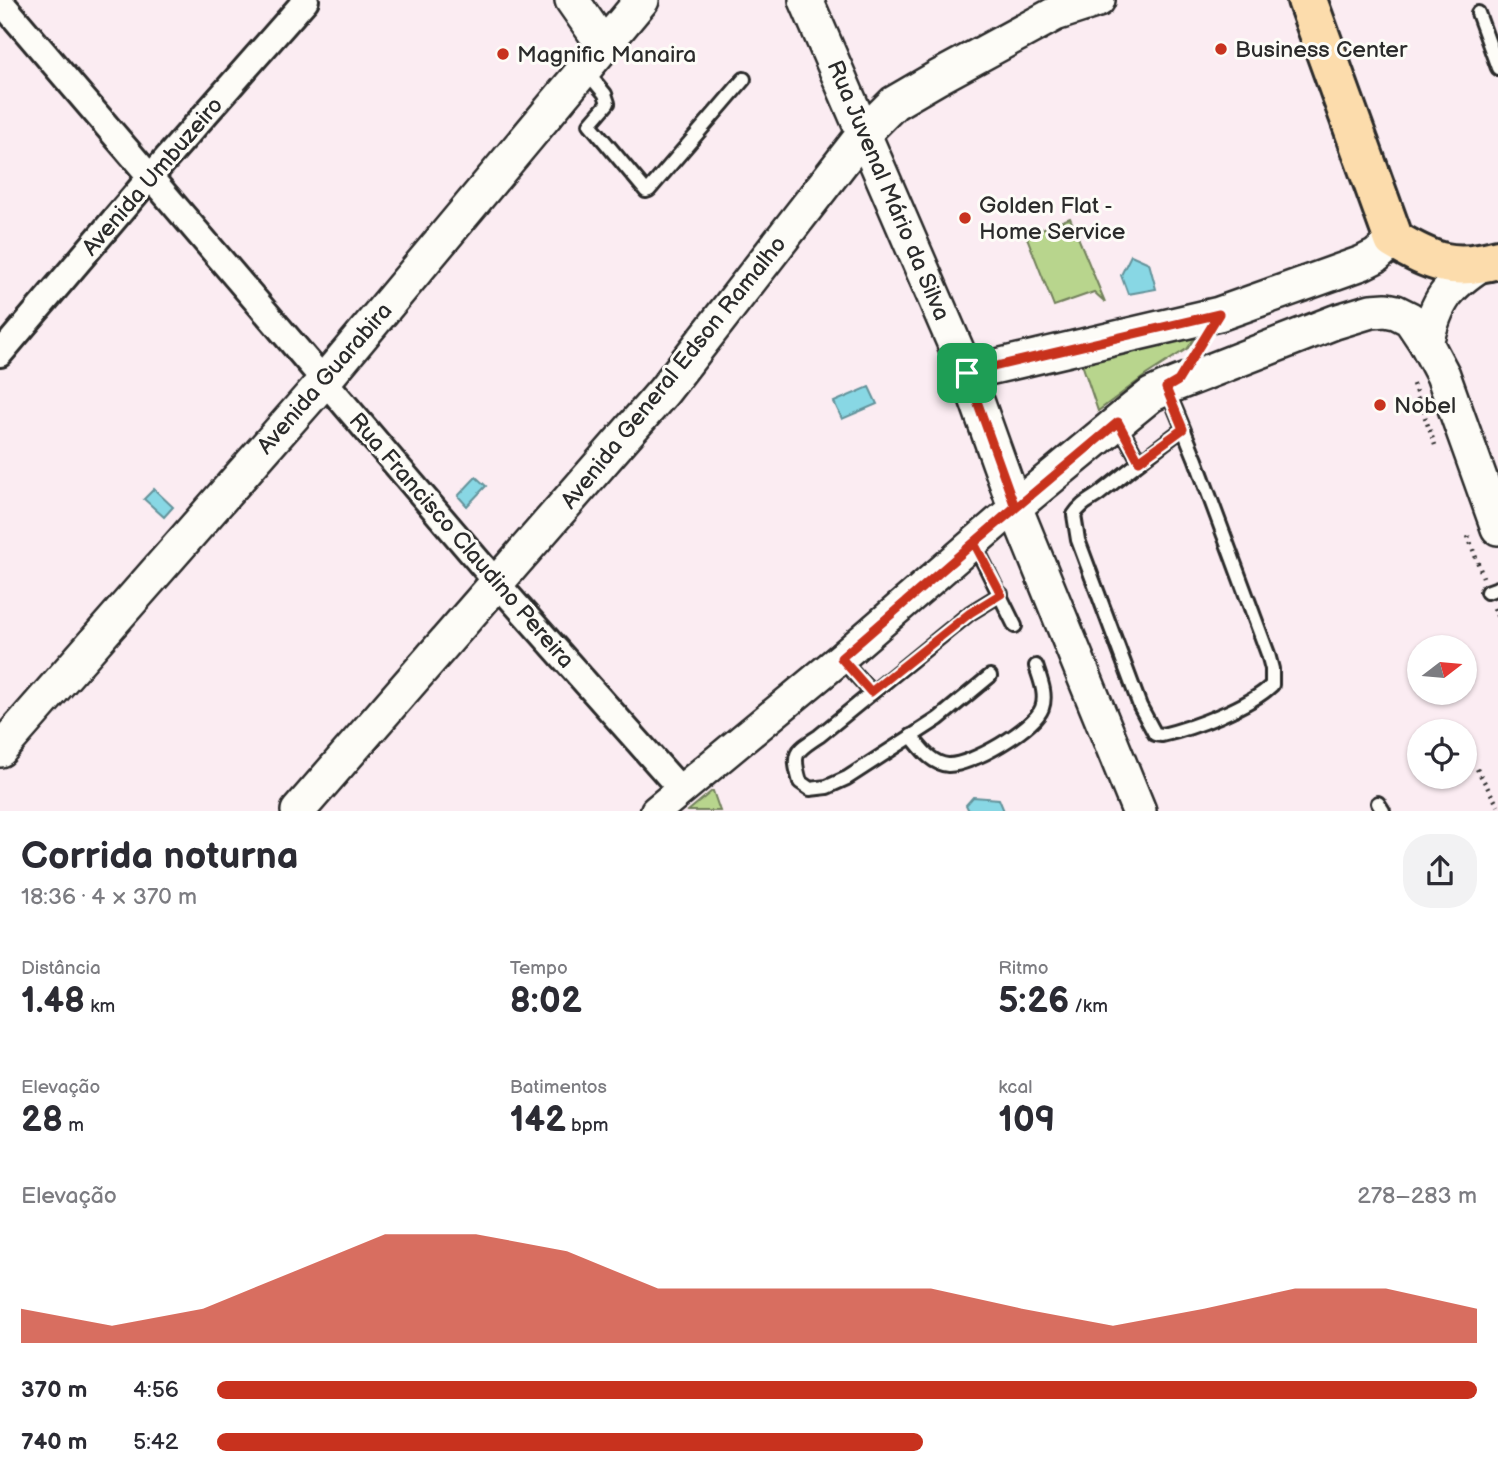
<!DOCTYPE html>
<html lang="pt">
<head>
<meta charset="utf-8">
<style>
	:root { --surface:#fff; --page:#f2f2f3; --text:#2b2b33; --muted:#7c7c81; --accent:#c8321e }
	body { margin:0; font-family:"Balsamiq Sans",sans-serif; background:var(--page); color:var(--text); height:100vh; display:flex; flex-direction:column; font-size:26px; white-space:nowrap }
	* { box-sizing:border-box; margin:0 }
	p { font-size:23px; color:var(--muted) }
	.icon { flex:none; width:38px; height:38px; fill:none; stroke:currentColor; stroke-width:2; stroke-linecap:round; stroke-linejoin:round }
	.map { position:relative; height:811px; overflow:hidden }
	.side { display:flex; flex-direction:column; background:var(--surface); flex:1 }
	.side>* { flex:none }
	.needle { width:46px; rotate:74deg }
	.controls { position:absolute; left:1407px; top:635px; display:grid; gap:14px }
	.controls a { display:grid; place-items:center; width:70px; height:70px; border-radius:50%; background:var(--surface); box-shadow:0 2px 5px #0004; font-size:35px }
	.pin { position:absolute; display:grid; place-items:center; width:60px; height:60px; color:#fff; margin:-30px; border-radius:14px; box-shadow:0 4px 10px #0006 }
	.round { display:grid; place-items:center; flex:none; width:74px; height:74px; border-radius:28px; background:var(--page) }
	.overview { display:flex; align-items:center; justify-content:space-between; height:119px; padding:0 21px }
	h1 { font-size:38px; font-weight:800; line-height:52px }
	.stats { display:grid; grid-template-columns:repeat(3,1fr); gap:10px; height:119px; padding:7px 21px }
	.stats div { display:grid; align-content:center }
	.stats b { font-size:35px; font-weight:800 }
	.stats small { font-size:19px; font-weight:400 }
	.stats p { font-size:19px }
	.chart { height:196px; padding:14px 21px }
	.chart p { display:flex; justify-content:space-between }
	.chart svg { width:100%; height:126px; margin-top:7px; fill:var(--accent); opacity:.7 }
	ul { padding:0 21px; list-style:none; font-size:23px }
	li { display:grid; grid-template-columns:112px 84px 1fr; align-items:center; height:52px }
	li i { height:18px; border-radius:9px; background:var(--accent) }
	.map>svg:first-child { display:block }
	.green { fill:#b8d58d; stroke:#72805c; stroke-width:2 }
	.water { fill:#88d7e4; stroke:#63929a; stroke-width:2 }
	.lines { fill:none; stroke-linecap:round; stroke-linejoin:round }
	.service-casing { stroke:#2b2b2b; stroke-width:18 }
	.minor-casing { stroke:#2b2b2b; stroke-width:30 }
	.tertiary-casing { stroke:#2b2b2b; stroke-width:35 }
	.secondary-casing { stroke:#2b2b2b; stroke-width:38 }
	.primary-casing { stroke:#2b2b2b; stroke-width:44 }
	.path { stroke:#2b2b2b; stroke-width:4.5; stroke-dasharray:2 5; stroke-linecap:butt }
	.service { stroke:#fdfcf7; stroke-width:12 }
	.minor { stroke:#fdfcf7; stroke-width:24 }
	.tertiary { stroke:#fdfcf7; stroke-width:30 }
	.secondary { stroke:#fdfcf7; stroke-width:33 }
	.primary { stroke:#fcdcac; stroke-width:38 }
	.route-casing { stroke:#fff; stroke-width:14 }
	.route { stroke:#c8321e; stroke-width:9 }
	.poi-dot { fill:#c8321e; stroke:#fdfcf7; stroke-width:2.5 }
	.labels { text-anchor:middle; stroke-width:6; stroke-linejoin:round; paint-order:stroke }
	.poi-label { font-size:23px; fill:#2b2b2b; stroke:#fdfcf7; text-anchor:start }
	.street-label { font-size:23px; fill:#2b2b2b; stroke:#fdfcf7 }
</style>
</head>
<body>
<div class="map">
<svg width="1498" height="811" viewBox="0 0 1498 811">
	<rect width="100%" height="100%" fill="#fbecf2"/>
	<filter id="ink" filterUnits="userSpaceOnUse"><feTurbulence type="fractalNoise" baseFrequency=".0143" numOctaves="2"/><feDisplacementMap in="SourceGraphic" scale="14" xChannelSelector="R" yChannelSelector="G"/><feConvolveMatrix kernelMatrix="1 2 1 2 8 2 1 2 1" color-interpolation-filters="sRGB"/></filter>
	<g filter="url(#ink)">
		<!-- green -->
		<g class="green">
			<path d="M 1070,218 L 1105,302 L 1094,292 L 1054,306 L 1026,235 Z"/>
			<path d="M 1178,335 L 1195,337 L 1188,348 L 1146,375 L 1098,411 L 1079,355 Z"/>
			<path d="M 713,791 L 720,811 L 688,811 L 712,791 Z"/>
		</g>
		<!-- water -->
		<g class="water">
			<path d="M 1131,255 L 1149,263 L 1156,289 L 1128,294 L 1121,275 Z"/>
			<path d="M 869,387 L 877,404 L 842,419 L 834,402 Z"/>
			<path d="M 476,477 L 486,486 L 467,506 L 458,496 Z"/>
			<path d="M 154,489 L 173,507 L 164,517 L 144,499 Z"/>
			<path d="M 973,797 L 999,799 L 1004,811 L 969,811 L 966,805 Z"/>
		</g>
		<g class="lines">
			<defs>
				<g id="service">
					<path d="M 1478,13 L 1498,68"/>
					<path d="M 585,70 L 605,94 L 608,103 L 590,124 L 646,191 L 649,190 L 744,79"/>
					<path d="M 1166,388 C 1177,412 1186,436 1196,460 L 1268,654 L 1272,669 L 1272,685 C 1249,707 1193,728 1162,735 L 1155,734 L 1140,706 L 1078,540 L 1074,515 C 1081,504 1089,501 1099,494 C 1127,472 1154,450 1183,429"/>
					<path d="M 1119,424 L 1139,461"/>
					<path d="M 974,543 L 1015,626"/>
					<path d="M 1487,592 L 1498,588"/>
					<path d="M 841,658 L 871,692"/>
					<path d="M 990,676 L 938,719 L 847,778 L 827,787 L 810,789 L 800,782 C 792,754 794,752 819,736 L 970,613 L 1001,594"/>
					<path d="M 911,736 C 921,748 931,764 948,765 C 970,766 1034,729 1042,708 C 1047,694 1040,679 1036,666"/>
					<path d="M 1378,803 L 1383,811"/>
				</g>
				<g id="minor">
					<path d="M 0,1 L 497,583 L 681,790"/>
					<path d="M 0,354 L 151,176 L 306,0"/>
				</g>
				<path id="tertiary" d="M 656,811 L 841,658 L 1015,507"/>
				<g id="secondary">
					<path d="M 572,0 L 604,46"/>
					<path d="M 806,0 L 967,373 L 1015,507 L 1139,811"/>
					<path d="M 1426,343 C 1437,300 1446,287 1483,263"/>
					<path d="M 967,373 L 1219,314 L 1362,263 L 1376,256 L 1394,240"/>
					<path d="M 1015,507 L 1130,412 L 1151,395 L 1166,388 L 1335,322 L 1371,311 L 1386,310 L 1396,312 L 1410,319 L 1426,343 L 1443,375 L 1498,528"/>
					<path d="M 0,750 L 324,381 L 642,0"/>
					<path d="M 298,811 L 664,391 L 865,132 L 894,103 L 937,78 L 1055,14 L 1098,0"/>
				</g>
				<path id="primary" d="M 1307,0 L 1394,240 C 1433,263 1453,271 1498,259"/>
			</defs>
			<!-- service casing -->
			<use href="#service" class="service-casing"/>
			<!-- minor casing -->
			<use href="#minor" class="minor-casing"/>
			<!-- tertiary casing -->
			<use href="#tertiary" class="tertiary-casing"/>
			<!-- secondary casing -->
			<use href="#secondary" class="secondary-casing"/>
			<!-- primary casing -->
			<use href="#primary" class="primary-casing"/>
			<!-- path -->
			<g class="path">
				<path d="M 1413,384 L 1435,445"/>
				<path d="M 1468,536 L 1483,577"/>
				<path d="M 1494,608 L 1498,618"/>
				<path d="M 1477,769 L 1498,806"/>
			</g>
			<!-- service -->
			<use href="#service" class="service"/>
			<!-- minor -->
			<use href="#minor" class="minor"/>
			<!-- tertiary -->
			<use href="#tertiary" class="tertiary"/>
			<!-- secondary -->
			<use href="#secondary" class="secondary"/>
			<!-- primary -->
			<use href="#primary" class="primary"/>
		</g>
	</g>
	<g class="lines" filter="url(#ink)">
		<defs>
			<path id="route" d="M 967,373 L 1015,507 L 841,658 L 871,692 L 970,613 L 1001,594 L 974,543 L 1118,422 L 1139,461 L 1183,429 L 1166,388 L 1178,381 L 1219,314 L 967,373"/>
		</defs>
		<!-- route casing -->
		<use href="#route" class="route-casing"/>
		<!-- route -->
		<use href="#route" class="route"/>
	</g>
	<!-- markers -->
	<g class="poi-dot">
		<circle cx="1221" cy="49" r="7"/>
		<circle cx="503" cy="54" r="7"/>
		<circle cx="965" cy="218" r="7"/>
		<circle cx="1380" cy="405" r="7"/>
	</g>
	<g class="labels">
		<!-- poi labels -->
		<g class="poi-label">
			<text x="1235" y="57">Business Center</text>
			<text x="517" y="62">Magnific Manaira</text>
			<text x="979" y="213">Golden Flat -<tspan x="979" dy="26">Home Service</tspan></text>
			<text x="1394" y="413">Nobel</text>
		</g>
		<!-- street labels -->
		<g class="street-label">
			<text transform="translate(152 176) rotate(-49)" y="8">Avenida Umbuzeiro</text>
			<text transform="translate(889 190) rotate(67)" y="8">Rua Juvenal Mário da Silva</text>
			<text transform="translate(673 372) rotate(-51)" y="8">Avenida General Edson Ramalho</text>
			<text transform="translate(324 378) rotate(-49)" y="8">Avenida Guarabira</text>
			<text transform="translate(462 540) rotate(49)" y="8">Rua Francisco Claudino Pereira</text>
		</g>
	</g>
</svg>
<div class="controls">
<a><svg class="needle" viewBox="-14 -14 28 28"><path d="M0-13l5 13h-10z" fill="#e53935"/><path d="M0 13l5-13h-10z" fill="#7c7c81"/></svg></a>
<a><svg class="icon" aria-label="locate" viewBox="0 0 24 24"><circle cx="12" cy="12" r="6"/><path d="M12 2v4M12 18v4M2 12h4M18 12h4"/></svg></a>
</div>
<div class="pin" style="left:967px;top:373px;background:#1e9e55"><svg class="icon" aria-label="arrive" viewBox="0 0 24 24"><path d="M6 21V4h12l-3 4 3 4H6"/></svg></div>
</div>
<section class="side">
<div class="overview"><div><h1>Corrida noturna</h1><p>18:36 · 4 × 370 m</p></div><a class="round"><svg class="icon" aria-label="share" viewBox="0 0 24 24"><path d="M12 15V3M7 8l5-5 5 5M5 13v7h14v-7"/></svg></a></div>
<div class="stats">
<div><p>Distância</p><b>1.48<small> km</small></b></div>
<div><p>Tempo</p><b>8:02</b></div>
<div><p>Ritmo</p><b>5:26<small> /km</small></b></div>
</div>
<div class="stats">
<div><p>Elevação</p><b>28<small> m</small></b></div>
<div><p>Batimentos</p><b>142<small> bpm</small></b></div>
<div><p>kcal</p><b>109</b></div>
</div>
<div class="chart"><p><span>Elevação</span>278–283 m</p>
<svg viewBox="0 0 160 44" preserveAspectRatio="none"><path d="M0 44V32L10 38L20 32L30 19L40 6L50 6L60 12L70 25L80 25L90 25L100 25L110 32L120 38L130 32L140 25L150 25L160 32V44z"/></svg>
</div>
<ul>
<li><b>370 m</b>4:56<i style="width:100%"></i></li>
<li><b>740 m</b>5:42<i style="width:56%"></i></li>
</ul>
</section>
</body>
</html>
